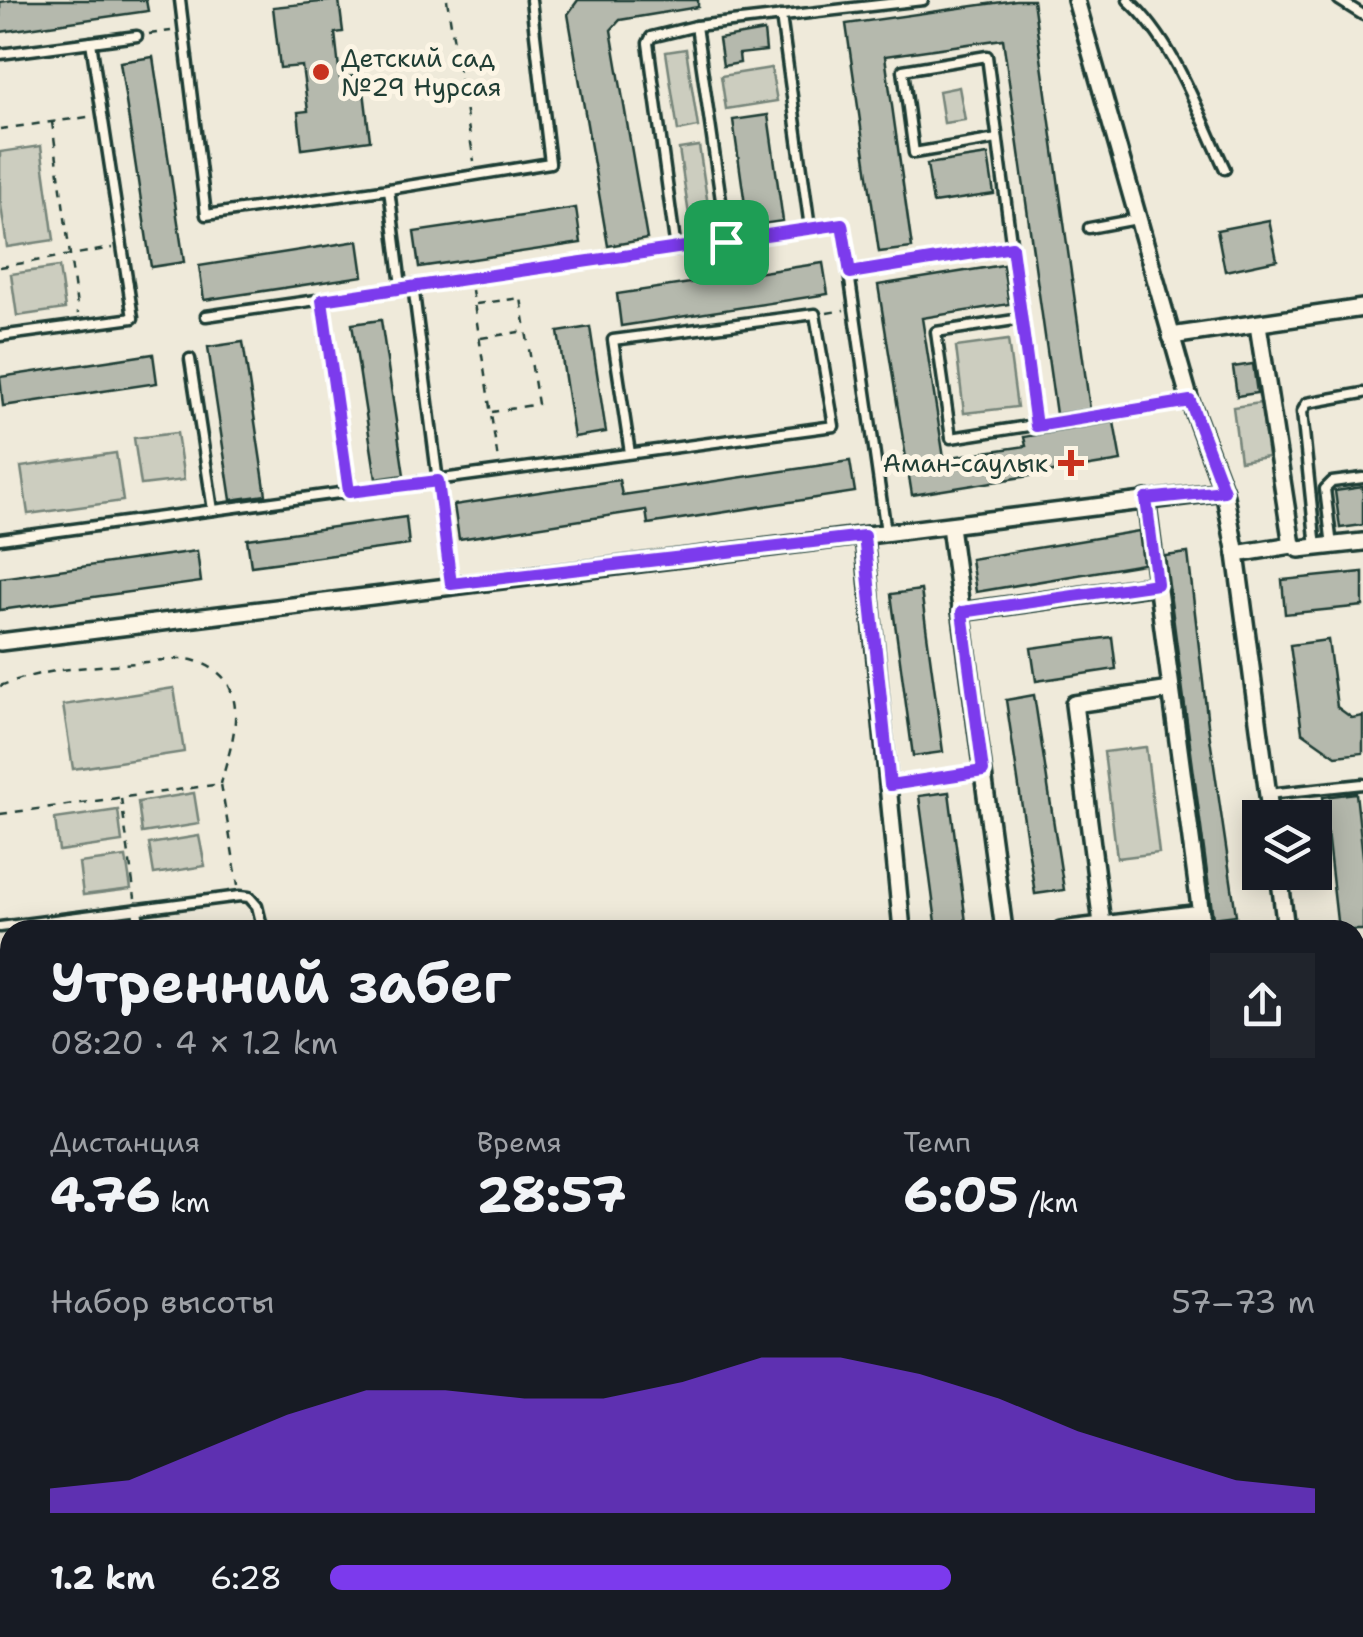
<!DOCTYPE html>
<html lang="ru">
<head>
<meta charset="utf-8">
<style>
	:root { --surface:#171b24; --page:#20242c; --text:#f1f3f6; --muted:#9ea1a6; --accent:#7c3aed }
	body { margin:0; font-family:"Shantell Sans",sans-serif; background:var(--page); color:var(--text); height:100vh; display:flex; flex-direction:column; font-size:38px; white-space:nowrap }
	* { box-sizing:border-box; margin:0 }
	p { font-size:32px; color:var(--muted) }
	.icon { flex:none; width:55px; height:55px; fill:none; stroke:currentColor; stroke-width:2; stroke-linecap:round; stroke-linejoin:round }
	.map { position:relative; flex:1; overflow:hidden }
	.sheet { position:absolute; left:0px; top:920px; width:1365px; height:718px; display:flex; flex-direction:column; background:var(--surface); border-radius:30px 30px 0 0; box-shadow:0 5px 25px #0003 }
	.sheet>* { flex:none }
	.controls { position:absolute; left:1242px; top:800px; display:grid; gap:20px }
	.controls a { display:grid; place-items:center; width:90px; height:90px; border-radius:0px; background:var(--surface); box-shadow:0 5px 25px #0003; font-size:50px }
	.pin { position:absolute; display:grid; place-items:center; width:85px; height:85px; color:#fff; margin:-42px; border-radius:20px; box-shadow:0 5px 15px #0006 }
	.round { display:grid; place-items:center; flex:none; width:105px; height:105px; border-radius:0px; background:var(--page) }
	.head { display:flex; align-items:center; justify-content:space-between; height:170px; padding:0 50px }
	h1 { font-size:55px; font-weight:700; line-height:75px }
	.figures { display:grid; grid-template-columns:repeat(3,1fr); gap:15px; height:170px; padding:10px 50px }
	.figures div { display:grid; align-content:center }
	.figures b { font-size:50px; font-weight:700 }
	.figures small { font-size:28px; font-weight:400 }
	.figures p { font-size:28px }
	.chart { height:280px; padding:20px 50px }
	.chart p { display:flex; justify-content:space-between }
	.chart svg { width:100%; height:180px; margin-top:10px; fill:var(--accent); opacity:.7 }
	ul { padding:0 50px; list-style:none; font-size:32px }
	li { display:grid; grid-template-columns:160px 120px 1fr; align-items:center; height:75px }
	li i { height:25px; border-radius:12px; background:var(--accent) }
	.map>svg:first-child { display:block }
	.green { fill:#cccdbf; stroke:#76857a; stroke-width:2.5 }
	.building { fill:#b5b9ad; stroke:#1f3d34; stroke-width:2.5 }
	.lines { fill:none; stroke-linecap:round; stroke-linejoin:round }
	.service-casing { stroke:#1f3d34; stroke-width:15 }
	.minor-casing { stroke:#1f3d34; stroke-width:22 }
	.tertiary-casing { stroke:#1f3d34; stroke-width:25 }
	.path { stroke:#1f3d34; stroke-width:2.5; stroke-dasharray:8 8; stroke-linecap:butt }
	.service { stroke:#fcf5e5; stroke-width:8 }
	.minor { stroke:#fcf5e5; stroke-width:15 }
	.tertiary { stroke:#fcf5e5; stroke-width:18 }
	.route-casing { stroke:#fff; stroke-width:20 }
	.route { stroke:#7c3aed; stroke-width:12 }
	.poi-dot { fill:#c8321e; stroke:#fcf5e5; stroke-width:4 }
	.labels { text-anchor:middle; stroke-width:10; stroke-linejoin:round; paint-order:stroke }
	.poi-label { font-size:25px; fill:#1f3d34; stroke:#fcf5e5; text-anchor:start }
</style>
</head>
<body>
<div class="map">
<svg width="1363" height="1637" viewBox="0 0 1363 1637">
	<rect width="100%" height="100%" fill="#efeada"/>
	<filter id="ink" filterUnits="userSpaceOnUse"><feTurbulence type="fractalNoise" baseFrequency=".01" numOctaves="2"/><feDisplacementMap in="SourceGraphic" scale="20" xChannelSelector="R" yChannelSelector="G"/><feConvolveMatrix kernelMatrix="1 2 1 2 8 2 1 2 1" color-interpolation-filters="sRGB"/></filter>
	<g filter="url(#ink)">
		<!-- green -->
		<g class="green">
			<path d="M 686,49 L 698,127 L 678,131 L 666,52 Z"/>
			<path d="M 771,68 L 777,101 L 726,109 L 721,76 Z"/>
			<path d="M 959,87 L 965,120 L 944,123 L 939,91 Z"/>
			<path d="M 41,146 L 54,240 L 7,247 L 0,199 L 0,152 Z"/>
			<path d="M 699,146 L 711,225 L 691,228 L 679,149 Z"/>
			<path d="M 59,267 L 65,309 L 17,316 L 11,274 Z"/>
			<path d="M 1008,340 L 1017,407 L 964,413 L 956,347 Z"/>
			<path d="M 1261,403 L 1268,457 L 1240,461 L 1233,407 Z"/>
			<path d="M 177,433 L 184,480 L 141,485 L 134,438 Z"/>
			<path d="M 116,453 L 123,501 L 28,514 L 21,467 Z"/>
			<path d="M 174,688 L 184,752 L 73,769 L 63,705 Z"/>
			<path d="M 1146,747 L 1159,853 L 1117,858 L 1104,752 Z"/>
			<path d="M 194,793 L 199,824 L 142,833 L 138,802 Z"/>
			<path d="M 118,810 L 122,842 L 59,851 L 55,819 Z"/>
			<path d="M 199,836 L 205,866 L 154,874 L 149,844 Z"/>
			<path d="M 126,857 L 131,889 L 83,895 L 79,863 Z"/>
		</g>
		<!-- building -->
		<g class="building">
			<path d="M 13,0 L 146,0 L 148,11 L 0,32 L 0,2 Z"/>
			<path d="M 339,0 L 343,32 L 335,33 L 340,78 L 362,75 L 370,140 L 302,149 L 298,112 L 308,111 L 302,66 L 280,68 L 273,7 Z"/>
			<path d="M 578,0 L 698,0 L 698,7 L 620,20 L 611,30 L 647,239 L 608,246 L 568,14 Z"/>
			<path d="M 1016,0 L 1033,0 L 1090,409 L 1056,414 L 1003,39 L 885,56 L 912,248 L 879,252 L 846,24 Z"/>
			<path d="M 764,31 L 766,51 L 739,54 L 740,63 L 723,66 L 719,39 Z"/>
			<path d="M 153,57 L 184,262 L 151,267 L 120,62 Z"/>
			<path d="M 768,115 L 783,221 L 748,226 L 733,120 Z"/>
			<path d="M 988,155 L 994,194 L 933,203 L 927,164 Z"/>
			<path d="M 576,208 L 581,243 L 419,267 L 414,232 Z"/>
			<path d="M 1269,220 L 1277,260 L 1225,271 L 1217,230 Z"/>
			<path d="M 358,241 L 363,276 L 204,300 L 199,266 Z"/>
			<path d="M 823,263 L 828,294 L 621,326 L 617,294 Z"/>
			<path d="M 1003,265 L 1009,304 L 922,318 L 944,458 L 1026,446 L 1024,437 L 1114,422 L 1121,461 L 912,495 L 878,285 Z"/>
			<path d="M 381,320 L 404,475 L 376,479 L 352,324 Z"/>
			<path d="M 590,327 L 606,432 L 574,437 L 558,332 Z"/>
			<path d="M 243,342 L 266,495 L 231,500 L 208,347 Z"/>
			<path d="M 153,354 L 157,383 L 3,406 L 0,377 Z"/>
			<path d="M 1253,364 L 1257,393 L 1237,396 L 1233,367 Z"/>
			<path d="M 850,461 L 855,492 L 648,524 L 646,510 L 459,539 L 454,505 L 619,480 L 622,495 Z"/>
			<path d="M 1363,487 L 1363,525 L 1340,528 L 1335,491 Z"/>
			<path d="M 406,517 L 409,545 L 251,566 L 247,539 Z"/>
			<path d="M 1139,531 L 1143,564 L 976,592 L 971,559 Z"/>
			<path d="M 197,551 L 201,582 L 0,610 L 0,578 Z"/>
			<path d="M 1188,553 L 1208,725 L 1236,915 L 1213,918 L 1165,556 Z"/>
			<path d="M 1363,572 L 1363,606 L 1285,614 L 1282,580 Z"/>
			<path d="M 921,590 L 943,752 L 913,756 L 891,594 Z"/>
			<path d="M 1112,637 L 1116,669 L 1036,681 L 1031,648 Z"/>
			<path d="M 1328,640 L 1337,707 L 1352,718 L 1363,716 L 1363,753 L 1336,756 L 1302,732 L 1290,645 Z"/>
			<path d="M 1034,695 L 1064,890 L 1035,894 L 1006,700 Z"/>
			<path d="M 949,792 L 967,930 L 937,930 L 919,796 Z"/>
			<path d="M 1356,793 L 1363,856 L 1363,930 L 1338,930 L 1323,797 Z"/>
		</g>
		<g class="lines">
			<defs>
				<g id="service">
					<path d="M 180,0 L 206,215 L 389,189 L 401,286"/>
					<path d="M 1128,0 C 1175,43 1198,112 1225,169"/>
					<path d="M 1339,0 L 1363,15"/>
					<path d="M 781,16 L 810,228"/>
					<path d="M 696,26 L 727,242"/>
					<path d="M 0,54 L 137,36"/>
					<path d="M 997,139 L 914,153 L 903,70 L 987,56 L 1021,319"/>
					<path d="M 389,189 L 550,163 L 531,0"/>
					<path d="M 1089,228 L 1137,219"/>
					<path d="M 676,250 L 648,43 L 651,37 L 696,26 L 923,0"/>
					<path d="M 850,273 L 1012,247"/>
					<path d="M 413,285 L 451,584"/>
					<path d="M 321,300 L 349,491"/>
					<path d="M 206,316 L 842,224 L 886,532"/>
					<path d="M 0,336 L 133,318 L 91,42"/>
					<path d="M 190,359 L 213,510"/>
					<path d="M 1036,426 L 1021,319 L 936,332 L 951,438 L 1190,401"/>
					<path d="M 0,539 L 834,426 L 815,314 L 613,340 L 630,453"/>
					<path d="M 1332,546 L 1325,489 L 1332,482 L 1363,478"/>
					<path d="M 1316,548 L 1302,412 L 1307,403 L 1363,393"/>
					<path d="M 1268,794 L 1363,784"/>
					<path d="M 137,909 L 140,930"/>
					<path d="M 0,927 L 240,896 L 249,897 L 257,906 L 263,930"/>
					<path d="M 0,972 L 10,971"/>
					<path d="M 0,1060 L 10,1058"/>
					<path d="M 0,1149 L 10,1148"/>
					<path d="M 0,1154 L 10,1231"/>
					<path d="M 1355,1247 L 1363,1246"/>
					<path d="M 0,1500 L 10,1498"/>
					<path d="M 514,1628 L 515,1637"/>
					<path d="M 676,1628 L 677,1637"/>
					<path d="M 828,1628 L 829,1637"/>
					<path d="M 1199,1628 L 1200,1637"/>
					<path d="M 1262,1628 L 1263,1637"/>
				</g>
				<g id="minor">
					<path d="M 1076,0 L 1190,401 L 1224,491 L 1236,554 L 1271,818"/>
					<path d="M 1258,325 L 1292,545 L 1299,549 L 1363,542"/>
					<path d="M 1171,336 L 1363,308"/>
					<path d="M 1146,499 L 1203,930"/>
					<path d="M 950,526 L 1004,930"/>
					<path d="M 864,536 L 902,930"/>
					<path d="M 1236,554 L 1292,545"/>
					<path d="M 961,612 L 1157,585"/>
					<path d="M 0,642 L 1224,491"/>
					<path d="M 1279,872 L 1286,930"/>
					<path d="M 1102,924 L 1074,704 L 1171,690"/>
					<path d="M 1061,930 L 1201,913"/>
					<path d="M 1355,987 L 1363,986"/>
					<path d="M 937,1628 L 939,1637"/>
					<path d="M 1127,1628 L 1128,1637"/>
				</g>
				<g id="tertiary">
					<path d="M 1355,1443 L 1363,1442"/>
					<path d="M 0,1508 L 10,1578"/>
					<path d="M 0,1624 L 10,1623"/>
				</g>
			</defs>
			<!-- service casing -->
			<use href="#service" class="service-casing"/>
			<!-- minor casing -->
			<use href="#minor" class="minor-casing"/>
			<!-- tertiary casing -->
			<use href="#tertiary" class="tertiary-casing"/>
			<!-- path -->
			<g class="path">
				<path d="M 447,0 L 474,161"/>
				<path d="M 149,34 L 171,31"/>
				<path d="M 52,122 L 78,314"/>
				<path d="M 0,129 L 88,117"/>
				<path d="M 0,267 L 112,248"/>
				<path d="M 472,290 L 498,460"/>
				<path d="M 476,304 L 521,298 L 526,330"/>
				<path d="M 827,313 L 844,310"/>
				<path d="M 481,338 L 526,331 L 538,404 L 492,412"/>
				<path d="M 0,686 C 46,667 97,667 146,662 C 160,661 178,657 192,660 C 207,664 222,672 229,686 C 244,716 228,754 221,784"/>
				<path d="M 905,783 L 966,774"/>
				<path d="M 121,798 L 135,898"/>
				<path d="M 0,814 L 221,784 L 238,885"/>
				<path d="M 1,1073 L 9,1134"/>
				<path d="M 1355,1376 L 1360,1375 L 1363,1394"/>
				<path d="M 121,1637 L 192,1628"/>
			</g>
			<!-- service -->
			<use href="#service" class="service"/>
			<!-- minor -->
			<use href="#minor" class="minor"/>
			<!-- tertiary -->
			<use href="#tertiary" class="tertiary"/>
		</g>
	</g>
	<g class="lines" filter="url(#ink)">
		<defs>
			<path id="route" d="M 842,224 L 850,273 L 1012,247 L 1036,426 L 1190,401 L 1224,491 L 1146,499 L 1157,584 L 962,612 L 983,771 L 890,785 L 864,536 L 451,584 L 438,481 L 349,492 L 322,300 Z"/>
		</defs>
		<!-- route casing -->
		<use href="#route" class="route-casing"/>
		<!-- route -->
		<use href="#route" class="route"/>
	</g>
	<!-- markers -->
	<g class="poi-dot">
		<circle cx="321" cy="72" r="10"/>
		<path d="M1066 448h10v10h10v10h-10v10h-10v-10h-10v-10h10z"/>
	</g>
	<g class="labels">
		<!-- poi labels -->
		<g class="poi-label">
			<text x="341" y="67">Детский сад<tspan x="341" dy="29">№29 Нурсая</tspan></text>
			<text x="1048" y="472" text-anchor="end">Аман-саулык</text>
		</g>
	</g>
</svg>
<div class="controls">
<a><svg class="icon" aria-label="layers" viewBox="0 0 24 24"><path d="M12 4l9 5-9 5-9-5zM3 14l9 5 9-5"/></svg></a>
</div>
<div class="pin" style="left:726px;top:242px;background:#1e9e55"><svg class="icon" aria-label="arrive" viewBox="0 0 24 24"><path d="M6 21V4h12l-3 4 3 4H6"/></svg></div>
<section class="sheet">
<div class="head"><div><h1>Утренний забег</h1><p>08:20 · 4 × 1.2 km</p></div><a class="round"><svg class="icon" aria-label="share" viewBox="0 0 24 24"><path d="M12 15V3M7 8l5-5 5 5M5 13v7h14v-7"/></svg></a></div>
<div class="figures">
<div><p>Дистанция</p><b>4.76<small> km</small></b></div>
<div><p>Время</p><b>28:57</b></div>
<div><p>Темп</p><b>6:05<small> /km</small></b></div>
</div>
<div class="chart"><p><span>Набор высоты</span>57–73 m</p>
<svg viewBox="0 0 160 44" preserveAspectRatio="none"><path d="M0 44V38L10 36L20 28L30 20L40 14L50 14L60 16L70 16L80 12L90 6L100 6L110 10L120 16L130 24L140 30L150 36L160 38V44z"/></svg>
</div>
<ul>
<li><b>1.2 km</b>6:28<i style="width:63%"></i></li>
</ul>
</section>
</div>
</body>
</html>
